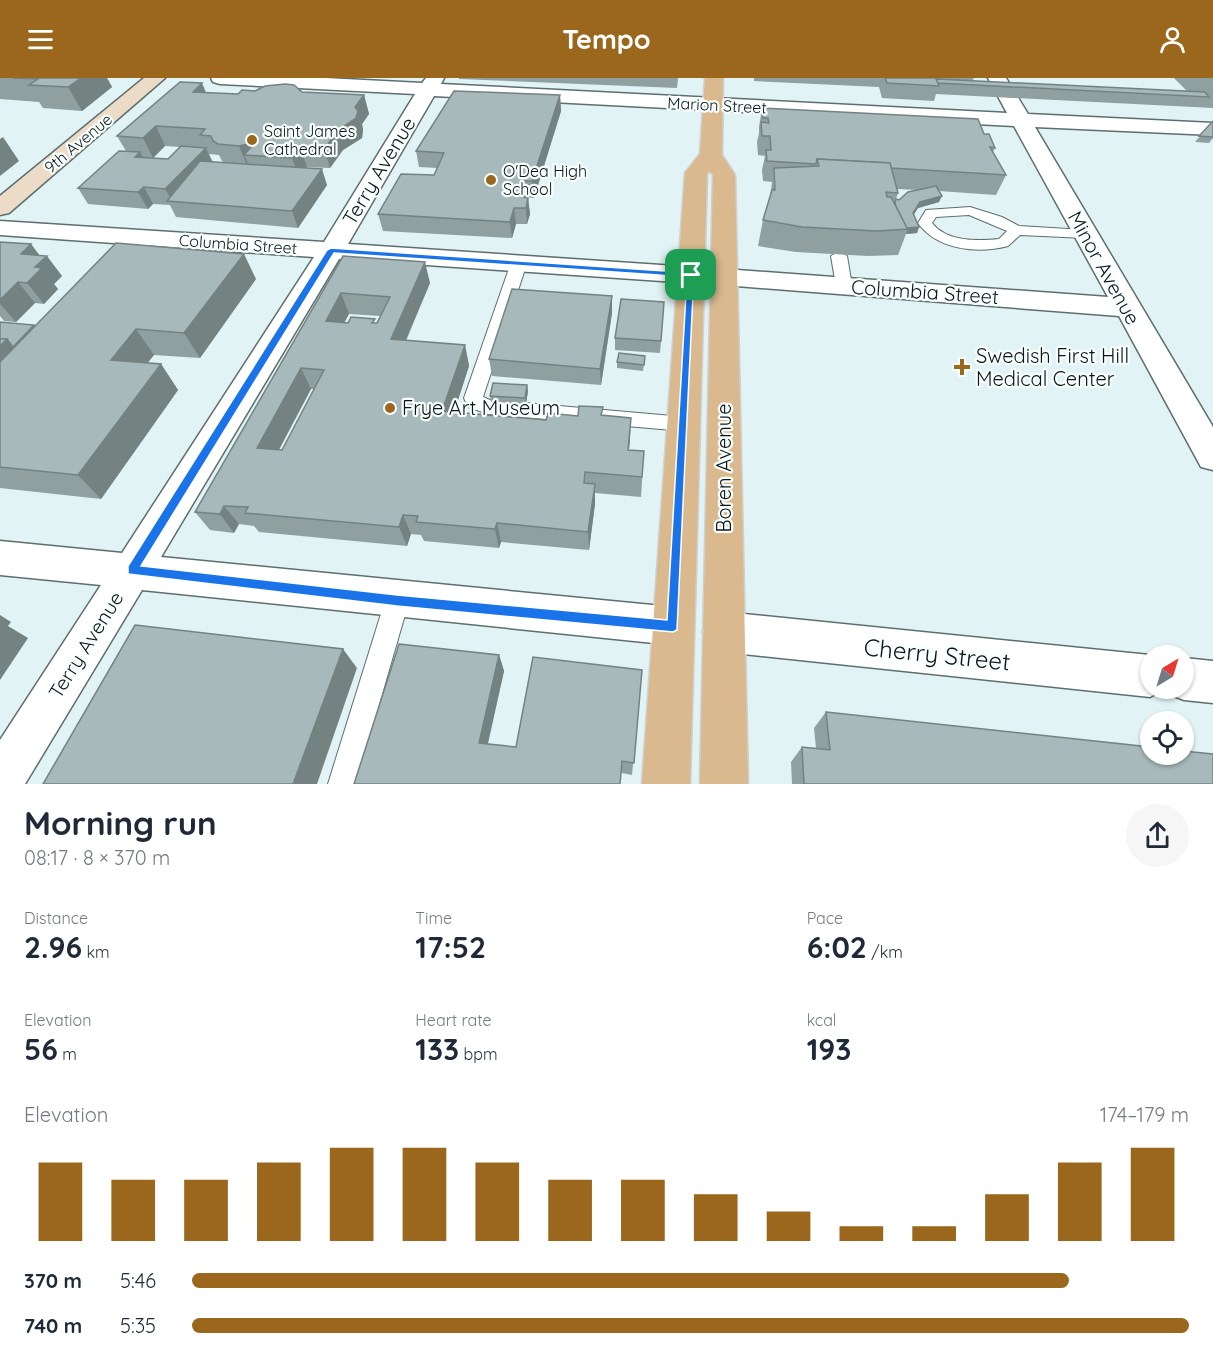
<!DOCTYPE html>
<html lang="en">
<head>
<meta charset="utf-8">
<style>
	:root { --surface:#fff; --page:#f6f6f7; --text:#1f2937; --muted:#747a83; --accent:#9a671c }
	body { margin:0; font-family:Quicksand,sans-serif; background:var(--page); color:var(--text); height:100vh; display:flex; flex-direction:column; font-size:22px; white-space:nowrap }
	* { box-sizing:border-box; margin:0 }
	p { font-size:20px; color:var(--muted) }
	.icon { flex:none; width:33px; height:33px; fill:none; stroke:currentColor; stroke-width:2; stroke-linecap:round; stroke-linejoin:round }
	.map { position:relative; height:706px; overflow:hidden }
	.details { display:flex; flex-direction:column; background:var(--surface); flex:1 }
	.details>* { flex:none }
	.needle { width:39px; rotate:38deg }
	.fabs { position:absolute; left:1140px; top:567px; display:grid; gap:12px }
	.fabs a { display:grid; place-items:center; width:54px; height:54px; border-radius:50%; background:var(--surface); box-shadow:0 2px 4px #0004; font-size:30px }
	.pin { position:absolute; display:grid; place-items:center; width:51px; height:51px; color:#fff; margin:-26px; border-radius:12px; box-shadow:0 3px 9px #0006 }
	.round { display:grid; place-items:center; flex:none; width:63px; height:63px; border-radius:32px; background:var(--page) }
	.summary { display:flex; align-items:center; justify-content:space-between; height:102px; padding:0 24px }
	h1 { font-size:33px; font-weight:700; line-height:45px }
	.figures { display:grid; grid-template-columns:repeat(3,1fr); gap:9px; height:102px; padding:6px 24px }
	.figures div { display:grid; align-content:center }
	.figures b { font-size:30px; font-weight:700 }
	.figures small { font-size:16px; font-weight:400 }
	.figures p { font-size:16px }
	.chart { height:168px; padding:12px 24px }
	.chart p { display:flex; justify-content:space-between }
	.chart svg { width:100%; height:108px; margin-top:6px; stroke:var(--accent); stroke-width:6 }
	ul { padding:0 24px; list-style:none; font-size:20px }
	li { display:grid; grid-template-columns:96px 72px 1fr; align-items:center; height:45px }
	li i { height:15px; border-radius:8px; background:var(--accent) }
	header { display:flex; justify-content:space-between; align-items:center; height:78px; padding:0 24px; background:var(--accent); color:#fff; font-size:27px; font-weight:700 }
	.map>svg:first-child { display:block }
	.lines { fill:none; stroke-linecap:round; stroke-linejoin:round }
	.lane-casing { stroke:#5d6e6e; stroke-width:2 }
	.street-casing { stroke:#5d6e6e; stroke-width:3 }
	.secondary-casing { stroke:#5d6e6e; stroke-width:3 }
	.primary-casing { stroke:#cfd0d0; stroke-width:3 }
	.lane { fill:#fff; fill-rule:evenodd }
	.street { fill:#fff; fill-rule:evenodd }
	.secondary { fill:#ecdcc7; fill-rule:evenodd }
	.primary { fill:#dab98e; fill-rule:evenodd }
	.wall { fill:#909fa0; fill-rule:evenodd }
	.shaded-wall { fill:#758282 }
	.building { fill:#a7b9ba; stroke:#758282; stroke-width:1.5; fill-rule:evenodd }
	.route { fill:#1a73e8; stroke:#fff; stroke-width:1.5; fill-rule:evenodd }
	.poi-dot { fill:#9a671c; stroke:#f7fefe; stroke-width:2 }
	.labels { text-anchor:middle; stroke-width:4.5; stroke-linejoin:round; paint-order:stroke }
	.far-street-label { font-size:16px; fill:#0f1516; stroke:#f7fefe }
	.far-poi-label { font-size:16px; fill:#0f1516; stroke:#f7fefe; text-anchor:start }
	.street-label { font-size:20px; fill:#0f1516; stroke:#f7fefe }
	.poi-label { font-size:20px; fill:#0f1516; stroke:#f7fefe; text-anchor:start }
	.near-street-label { font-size:24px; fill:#0f1516; stroke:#f7fefe }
</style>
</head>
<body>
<header><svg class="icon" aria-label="menu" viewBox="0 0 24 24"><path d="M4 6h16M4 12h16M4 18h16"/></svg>Tempo<svg class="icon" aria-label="person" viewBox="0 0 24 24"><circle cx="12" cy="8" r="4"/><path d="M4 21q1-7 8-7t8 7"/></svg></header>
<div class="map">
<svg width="1213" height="706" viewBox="0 0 1213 706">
	<rect width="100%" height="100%" fill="#e1f3f4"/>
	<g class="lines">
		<defs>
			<g id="lane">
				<path d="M 970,129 L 1002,139 L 1019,148 L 1085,152 L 1092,156 L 1085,160 L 1020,157 L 1008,168 C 978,176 937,172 918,145 L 926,132 ZM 969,137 L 1007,153 L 999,161 C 977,163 947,164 932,145 L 936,139 Z"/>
				<path d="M 839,173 L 847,178 L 852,208 L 844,213 L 836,208 L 831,178 Z"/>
				<path d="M 519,180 L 527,185 L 483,319 L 490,322 L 684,339 L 691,341 L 694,346 L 691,351 L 684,353 L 488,336 L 468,329 L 464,320 L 511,185 Z"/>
				<path d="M 397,512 L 405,515 L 409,523 L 356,706 L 328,706 L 385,523 L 389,515 Z"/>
			</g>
			<g id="street">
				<path d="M 211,0 L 325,0 L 422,5 L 426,0 L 444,0 L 441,6 L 1007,35 L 988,0 L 1006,0 L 1028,36 L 1213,45 L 1213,57 L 1035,49 L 1213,349 L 1213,392 L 1201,389 L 1119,238 L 724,207 L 715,205 L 711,199 L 715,193 L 724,191 L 1108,219 L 1014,48 L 434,18 L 348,166 L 691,189 L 700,191 L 704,197 L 700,203 L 691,205 L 339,181 L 161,479 L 673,529 L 687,534 L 693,548 L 687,562 L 673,567 L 142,512 L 25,706 L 0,706 L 0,662 L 101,507 L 0,497 L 0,463 L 122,475 L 314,179 L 0,157 L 0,143 L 324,164 L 415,16 L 220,6 L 213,4 Z"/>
				<path d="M 724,534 L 1150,577 L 1152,578 L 1150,610 L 1166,610 L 1150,619 L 724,574 L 709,568 L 703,554 L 709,540 Z"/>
				<path d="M 1184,580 L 1213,583 L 1213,625 L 1184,622 L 1169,616 L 1166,610 L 1184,610 Z"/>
			</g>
			<path id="secondary" d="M 144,0 L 165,0 L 9,135 L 0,137 L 0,118 Z"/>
			<path id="primary" d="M 705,0 L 723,0 L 722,77 L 735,97 L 748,706 L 700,706 L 713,97 L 710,93 L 707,96 L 690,706 L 642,706 L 685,95 L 700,76 Z"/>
		</defs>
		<!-- lane casing -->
		<use href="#lane" class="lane-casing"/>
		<!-- street casing -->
		<use href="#street" class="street-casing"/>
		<!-- secondary casing -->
		<use href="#secondary" class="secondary-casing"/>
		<!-- primary casing -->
		<use href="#primary" class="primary-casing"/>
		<!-- lane -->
		<use href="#lane" class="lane"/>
		<!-- street -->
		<use href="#street" class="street"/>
		<!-- secondary -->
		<use href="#secondary" class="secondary"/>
		<!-- primary -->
		<use href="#primary" class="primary"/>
	</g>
	<!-- wall -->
	<g class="wall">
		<path d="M 0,0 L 107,0 L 112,9 L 82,33 L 43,30 L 39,24 L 0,21 Z"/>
		<path d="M 459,0 L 678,0 L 677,10 L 459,1 Z"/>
		<path d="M 754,0 L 974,0 L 972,3 L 1187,13 L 1174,0 L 1213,0 L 1213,30 L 936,16 L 934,23 L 882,20 L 879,9 L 754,3 Z"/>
		<path d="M 302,14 L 364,17 L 369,36 L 362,46 L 363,52 L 362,60 L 343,72 L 330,90 L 307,89 L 307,90 L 327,107 L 298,150 L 176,139 L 170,127 L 153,126 L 148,131 L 88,126 L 78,110 L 126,73 L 117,58 L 206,15 L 238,16 ZM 165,68 L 180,69 L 168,81 L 143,79 L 153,80 ZM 209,76 L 219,77 L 222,83 L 225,85 L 213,84 Z"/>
		<path d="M 560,17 L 561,33 L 534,120 L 526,119 L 528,120 L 530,136 L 527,146 L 516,146 L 512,160 L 383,153 L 378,136 L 434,97 L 437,90 L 419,89 L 416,73 Z"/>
		<path d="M 762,30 L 984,56 L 995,70 L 993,74 L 1006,97 L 996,117 L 939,113 L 939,124 L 918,130 L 914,136 L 919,149 L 917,155 L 906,156 L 898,177 L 868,178 L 796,174 L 758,168 L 763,142 L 770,119 L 772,104 L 763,103 L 762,92 L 765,78 L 758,77 L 757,64 L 759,55 L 759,49 ZM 897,111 L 918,112 L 899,122 L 896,121 L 898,115 Z"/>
		<path d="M 1213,43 L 1213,60 L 1209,65 L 1195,64 Z"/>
		<path d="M 0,164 L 31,166 L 39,177 L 62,198 L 54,206 L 58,211 L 44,226 L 35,225 L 16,244 L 4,243 L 0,238 Z"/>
		<path d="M 343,178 L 430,205 L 406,263 L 465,267 L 469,288 L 454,334 L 546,342 L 578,338 L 603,337 L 630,360 L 629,372 L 644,373 L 641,419 L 595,415 L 595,426 L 589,472 L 501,464 L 499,470 L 424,463 L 421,457 L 411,456 L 407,468 L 259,454 L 254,448 L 239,446 L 234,455 L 210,452 L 195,434 ZM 349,236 L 380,238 L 377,245 L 344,244 ZM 311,311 L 314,311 L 282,372 L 279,372 Z"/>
		<path d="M 256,201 L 200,280 L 154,277 L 147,285 L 161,286 L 178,312 L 101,421 L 0,410 L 0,244 L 35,248 Z"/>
		<path d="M 612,218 L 612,235 L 601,307 L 492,298 L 489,281 Z"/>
		<path d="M 664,224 L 660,275 L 615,272 L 615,260 Z"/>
		<path d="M 645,278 L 643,293 L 617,290 L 617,284 Z"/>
		<path d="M 527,307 L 528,313 L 526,326 L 491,324 L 490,318 Z"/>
		<path d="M 499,577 L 504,593 L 488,666 L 516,669 L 642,592 L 632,697 L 622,695 L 354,706 Z"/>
		<path d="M 826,634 L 1213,706 L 792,706 L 791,684 L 802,669 L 816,670 L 814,650 Z"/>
	</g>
	<!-- shaded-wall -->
	<g class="shaded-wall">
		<path d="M 81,0 L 107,0 L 112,9 L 82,33 L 68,9 Z"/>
		<path d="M 202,5 L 210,24 L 193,14 Z"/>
		<path d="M 364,17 L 369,36 L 362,46 L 363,52 L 362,60 L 343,72 L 330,90 L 324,71 Z"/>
		<path d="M 560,17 L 561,33 L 534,120 L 532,103 Z"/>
		<path d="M 156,48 L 165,68 L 153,80 L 143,60 Z"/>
		<path d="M 3,59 L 19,83 L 0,98 L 0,61 Z"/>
		<path d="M 256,64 L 244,77 L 249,87 L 247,87 L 239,68 Z"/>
		<path d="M 300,69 L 307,89 L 299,100 L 292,80 Z"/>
		<path d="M 206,70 L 213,86 L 172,123 L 165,111 Z"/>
		<path d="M 140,74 L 149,90 L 135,79 Z"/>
		<path d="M 322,91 L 327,107 L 298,150 L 292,133 Z"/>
		<path d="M 524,103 L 526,119 L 519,118 Z"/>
		<path d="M 144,109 L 153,126 L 148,131 L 138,114 Z"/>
		<path d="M 942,118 L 939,124 L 918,130 L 911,141 L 913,135 L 920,124 Z"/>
		<path d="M 528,120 L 530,136 L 527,146 L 526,130 Z"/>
		<path d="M 514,130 L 516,146 L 512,160 L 510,144 Z"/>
		<path d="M 919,149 L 917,155 L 906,156 L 908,151 L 901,152 Z"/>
		<path d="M 31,166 L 43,182 L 47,178 L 62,198 L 54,206 L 58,211 L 44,226 L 27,205 L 21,176 Z"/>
		<path d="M 244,176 L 256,201 L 200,280 L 184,255 Z"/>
		<path d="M 425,184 L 430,205 L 397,282 L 391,261 Z"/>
		<path d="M 18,204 L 35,225 L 16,244 L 0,226 L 0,222 Z"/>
		<path d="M 341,215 L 349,236 L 334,264 L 326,243 Z"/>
		<path d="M 612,218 L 612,235 L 601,307 L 600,291 Z"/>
		<path d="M 34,247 L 44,259 L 24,280 L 14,268 Z"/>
		<path d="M 136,251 L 154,277 L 130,307 L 111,282 Z"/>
		<path d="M 7,261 L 25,282 L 0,308 L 0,268 Z"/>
		<path d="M 465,267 L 469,288 L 448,353 L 442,333 Z"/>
		<path d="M 161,286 L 178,312 L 101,421 L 78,397 Z"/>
		<path d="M 301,290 L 311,311 L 269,390 L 257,370 Z"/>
		<path d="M 527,307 L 528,313 L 526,326 L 525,320 Z"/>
		<path d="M 631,340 L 630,360 L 627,392 L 628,372 Z"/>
		<path d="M 595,406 L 595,426 L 589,472 L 588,454 Z"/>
		<path d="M 224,428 L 239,446 L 234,455 L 220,436 Z"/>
		<path d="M 403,437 L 411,456 L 407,468 L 399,449 Z"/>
		<path d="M 497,445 L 501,464 L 499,470 L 495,451 Z"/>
		<path d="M 0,537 L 11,544 L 8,548 L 28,560 L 0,602 Z"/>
		<path d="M 343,571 L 357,590 L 317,706 L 293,706 Z"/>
		<path d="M 499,577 L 504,593 L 485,677 L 479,665 Z"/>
	</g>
	<!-- building -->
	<g class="building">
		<path d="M 13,0 L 81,0 L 68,9 L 29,7 L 38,1 Z"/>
		<path d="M 885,0 L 936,0 L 939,8 L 887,5 Z"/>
		<path d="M 936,1 L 1205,14 L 1209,19 L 938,5 Z"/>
		<path d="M 180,4 L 202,5 L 193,14 L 238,16 L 242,12 L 255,13 L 265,8 L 285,6 L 294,7 L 302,14 L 364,17 L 355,29 L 358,33 L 356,40 L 338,52 L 324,71 L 300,69 L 292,80 L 244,77 L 256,64 L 239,68 L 218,66 L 213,63 L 211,58 L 200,57 L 205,51 L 156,48 L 143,60 L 117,58 Z"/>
		<path d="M 454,13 L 560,17 L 532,103 L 524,103 L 519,118 L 528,120 L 526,130 L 514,130 L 510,144 L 378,136 L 401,96 L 434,97 L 444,75 L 416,73 Z"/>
		<path d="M 762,30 L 978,41 L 984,56 L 989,56 L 995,70 L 990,69 L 1006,97 L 891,90 L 890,85 L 817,81 L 816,86 L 767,83 L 766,72 L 771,72 L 770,58 L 762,58 L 761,44 L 769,45 L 768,40 L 763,40 Z"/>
		<path d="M 1213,43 L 1213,59 L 1199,58 Z"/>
		<path d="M 181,68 L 206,70 L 165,111 L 144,109 L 138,114 L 78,110 L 119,73 L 140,74 L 135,79 L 168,81 Z"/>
		<path d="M 817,81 L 890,85 L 898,115 L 886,114 L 887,119 L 891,119 L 908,151 L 877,153 L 802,149 L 763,142 L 772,112 L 775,112 L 774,90 L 819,88 Z"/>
		<path d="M 200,83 L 322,91 L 292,133 L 167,123 Z"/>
		<path d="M 936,108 L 942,118 L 920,124 L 913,135 L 919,149 L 907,150 L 895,126 L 896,121 L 899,122 L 908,114 Z"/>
		<path d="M 0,164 L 31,166 L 21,176 L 47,178 L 35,189 L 42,190 L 27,205 L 18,204 L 0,222 Z"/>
		<path d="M 116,165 L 244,176 L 184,255 L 136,251 L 111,282 L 161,286 L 78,397 L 0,389 L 0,284 Z"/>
		<path d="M 343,178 L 425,184 L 391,261 L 465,267 L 442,333 L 546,342 L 548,335 L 578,338 L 579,328 L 603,329 L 601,337 L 631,340 L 628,372 L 644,373 L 642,399 L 585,394 L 584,405 L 595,406 L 588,454 L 497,445 L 495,451 L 416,444 L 418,438 L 403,437 L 399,449 L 245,435 L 248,429 L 224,428 L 220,436 L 195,434 ZM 341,215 L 390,219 L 377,245 L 372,245 L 375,241 L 351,239 L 348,245 L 326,243 ZM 301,290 L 324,292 L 282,372 L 257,370 Z"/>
		<path d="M 512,211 L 612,218 L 600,291 L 489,281 Z"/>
		<path d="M 621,221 L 664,224 L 661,263 L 615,260 Z"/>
		<path d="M 0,244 L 34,247 L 14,268 L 12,268 L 7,261 L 0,261 Z"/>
		<path d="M 0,261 L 7,261 L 0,268 Z"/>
		<path d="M 619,275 L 645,278 L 644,287 L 617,284 Z"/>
		<path d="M 493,305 L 527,307 L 525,320 L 490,318 Z"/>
		<path d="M 135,547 L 343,571 L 293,706 L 43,706 Z"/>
		<path d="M 399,566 L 499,577 L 479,665 L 516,669 L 533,579 L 642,592 L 634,685 L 622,683 L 620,706 L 354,706 Z"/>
		<path d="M 826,634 L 1150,669 L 1150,676 L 1184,676 L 1184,673 L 1213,676 L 1213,706 L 804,706 L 802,669 L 830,672 Z"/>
	</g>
	<!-- route -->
	<path class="route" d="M 331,170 L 694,195 L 677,552 L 673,554 L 397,528 L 128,496 L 128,488 L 327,172 ZM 334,175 L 687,199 L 667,542 L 397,517 L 141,488 Z"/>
	<!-- markers -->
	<g class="poi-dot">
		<circle cx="252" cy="62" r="6"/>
		<circle cx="491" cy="102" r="6"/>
		<path d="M959 280h6v6h6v6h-6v6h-6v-6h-6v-6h6z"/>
		<circle cx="390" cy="330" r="6"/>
	</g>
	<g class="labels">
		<!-- far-street labels -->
		<g class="far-street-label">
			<text transform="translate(717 27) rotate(3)" y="6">Marion Street</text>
			<text transform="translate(78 65) rotate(-40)" y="6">9th Avenue</text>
			<text transform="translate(238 166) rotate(4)" y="6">Columbia Street</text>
		</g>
		<!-- far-poi labels -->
		<g class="far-poi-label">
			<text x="264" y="59">Saint James<tspan x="264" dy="18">Cathedral</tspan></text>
			<text x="503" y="99">O'Dea High<tspan x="503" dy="18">School</tspan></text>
		</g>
		<!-- street labels -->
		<g class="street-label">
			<text transform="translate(379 93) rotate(-59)" y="7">Terry Avenue</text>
			<text transform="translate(1104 190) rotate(61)" y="7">Minor Avenue</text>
			<text transform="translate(925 214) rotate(4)" y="7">Columbia Street</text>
			<text transform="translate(724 390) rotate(-90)" y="7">Boren Avenue</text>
			<text transform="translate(86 567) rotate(-58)" y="7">Terry Avenue</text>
		</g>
		<!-- poi labels -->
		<g class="poi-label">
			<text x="976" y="285">Swedish First Hill<tspan x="976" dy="23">Medical Center</tspan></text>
			<text x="402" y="337">Frye Art Museum</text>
		</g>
		<!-- near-street labels -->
		<g class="near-street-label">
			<text transform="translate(937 577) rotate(6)" y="8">Cherry Street</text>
		</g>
	</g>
</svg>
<div class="fabs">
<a><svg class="needle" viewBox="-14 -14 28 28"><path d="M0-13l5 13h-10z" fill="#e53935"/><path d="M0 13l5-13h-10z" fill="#747a83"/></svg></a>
<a><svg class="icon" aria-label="locate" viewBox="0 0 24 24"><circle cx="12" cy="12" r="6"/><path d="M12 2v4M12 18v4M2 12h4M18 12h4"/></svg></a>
</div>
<div class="pin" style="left:691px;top:197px;background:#1e9e55"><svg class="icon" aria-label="arrive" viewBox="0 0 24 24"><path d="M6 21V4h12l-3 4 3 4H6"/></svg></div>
</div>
<section class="details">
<div class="summary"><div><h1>Morning run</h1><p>08:17 · 8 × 370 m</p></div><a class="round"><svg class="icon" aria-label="share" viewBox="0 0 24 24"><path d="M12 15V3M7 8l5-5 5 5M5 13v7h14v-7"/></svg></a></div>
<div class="figures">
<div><p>Distance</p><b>2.96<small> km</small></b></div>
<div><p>Time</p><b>17:52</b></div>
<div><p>Pace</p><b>6:02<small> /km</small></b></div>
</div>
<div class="figures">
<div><p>Elevation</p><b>56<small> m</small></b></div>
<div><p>Heart rate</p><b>133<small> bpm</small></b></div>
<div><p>kcal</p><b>193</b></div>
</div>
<div class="chart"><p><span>Elevation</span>174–179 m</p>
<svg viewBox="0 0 160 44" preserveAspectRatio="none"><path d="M5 44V12M15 44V19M25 44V19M35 44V12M45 44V6M55 44V6M65 44V12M75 44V19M85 44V19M95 44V25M105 44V32M115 44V38M125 44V38M135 44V25M145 44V12M155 44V6"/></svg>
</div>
<ul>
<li><b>370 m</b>5:46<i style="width:88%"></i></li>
<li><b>740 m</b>5:35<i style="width:100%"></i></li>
</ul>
</section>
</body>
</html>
